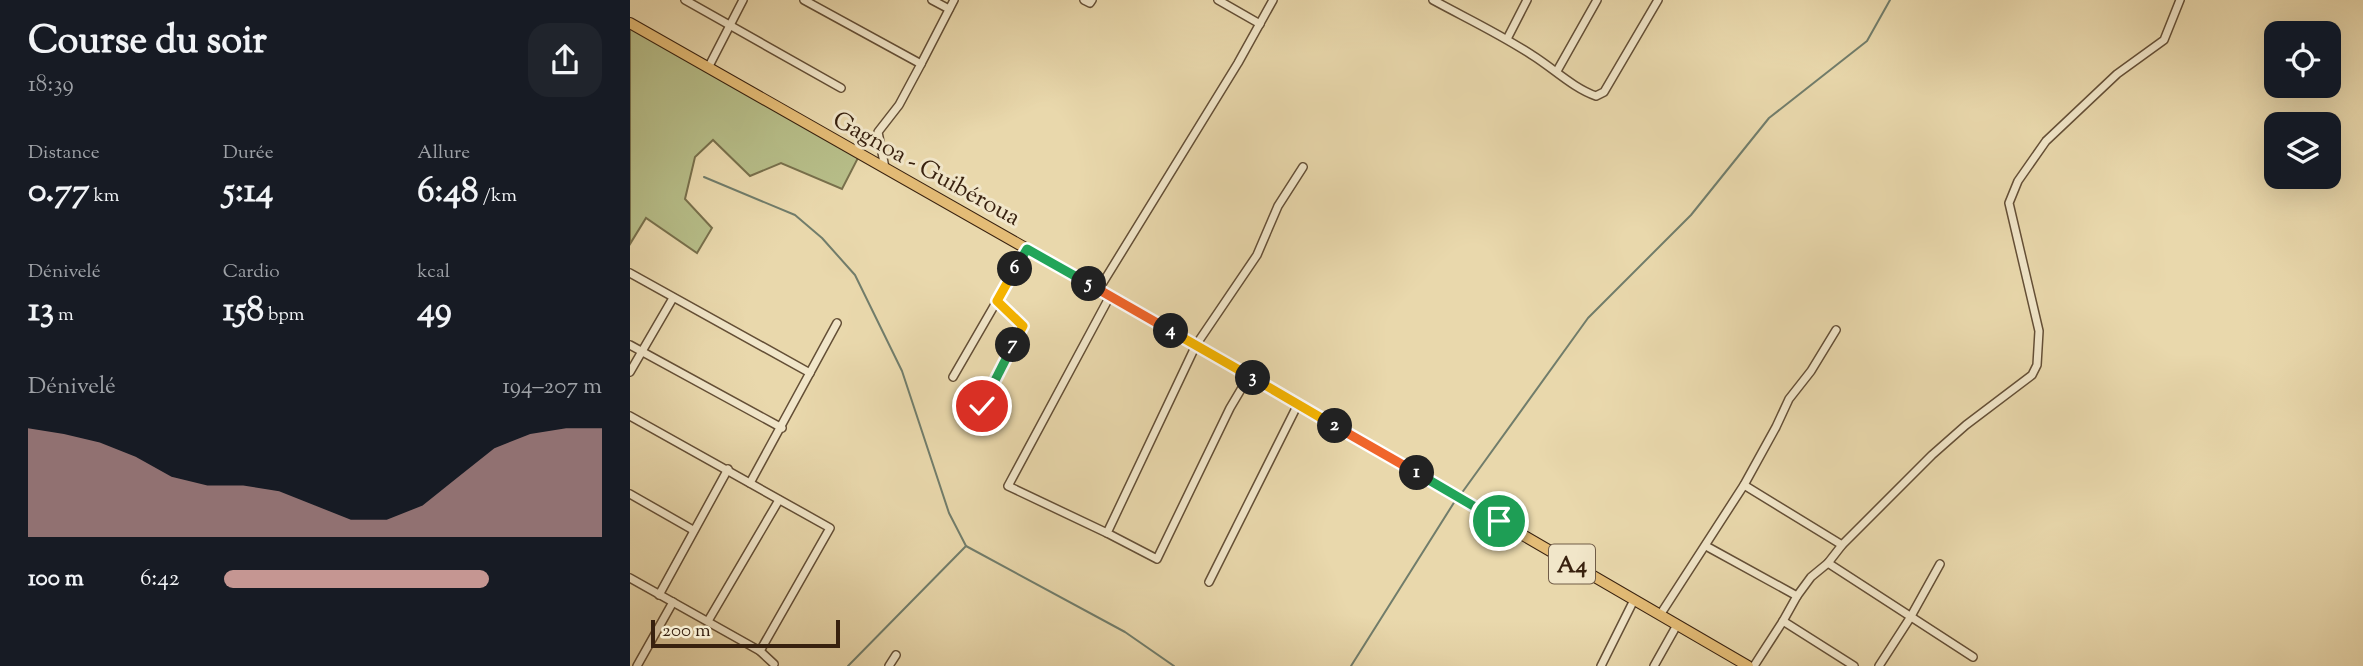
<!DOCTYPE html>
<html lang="fr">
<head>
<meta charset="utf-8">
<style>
	:root { --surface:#171b24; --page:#20242c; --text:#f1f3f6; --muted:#9ea1a6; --accent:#c59692 }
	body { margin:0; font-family:"Sorts Mill Goudy",serif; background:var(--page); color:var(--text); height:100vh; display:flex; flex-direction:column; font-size:26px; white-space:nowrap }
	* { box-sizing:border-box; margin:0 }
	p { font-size:23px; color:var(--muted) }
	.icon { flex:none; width:38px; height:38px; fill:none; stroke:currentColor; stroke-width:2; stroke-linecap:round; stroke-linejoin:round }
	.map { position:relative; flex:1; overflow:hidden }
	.sheet { display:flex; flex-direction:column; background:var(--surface); width:630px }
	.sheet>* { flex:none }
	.buttons { position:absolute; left:1634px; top:21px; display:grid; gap:14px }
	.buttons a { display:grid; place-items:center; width:77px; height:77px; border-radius:14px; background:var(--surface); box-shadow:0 7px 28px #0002; font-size:35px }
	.scale { position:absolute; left:21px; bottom:18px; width:189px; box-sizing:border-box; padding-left:7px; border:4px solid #38210f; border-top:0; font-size:19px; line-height:24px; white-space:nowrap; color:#38210f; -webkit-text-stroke:5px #f1e6c9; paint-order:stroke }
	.pin { position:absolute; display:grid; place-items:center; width:60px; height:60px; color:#fff; margin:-30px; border:4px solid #fff; border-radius:50%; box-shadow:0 2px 7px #0007 }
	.km { position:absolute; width:35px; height:35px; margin:-18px; border-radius:50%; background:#222; color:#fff; font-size:19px; line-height:35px; text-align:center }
	.round { display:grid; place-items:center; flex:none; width:74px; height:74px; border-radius:21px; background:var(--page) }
	.headline { display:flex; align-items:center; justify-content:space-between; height:119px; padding:0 28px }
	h1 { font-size:38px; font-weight:800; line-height:52px }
	.metrics { display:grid; grid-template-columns:repeat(3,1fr); gap:10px; height:119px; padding:7px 28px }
	.metrics div { display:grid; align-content:center }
	.metrics b { font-size:35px; font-weight:800 }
	.metrics small { font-size:19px; font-weight:400 }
	.metrics p { font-size:19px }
	.chart { height:196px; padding:14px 28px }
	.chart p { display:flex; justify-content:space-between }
	.chart svg { width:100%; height:126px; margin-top:7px; fill:var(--accent); opacity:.7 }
	ul { padding:0 28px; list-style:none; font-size:23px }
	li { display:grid; grid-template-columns:112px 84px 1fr; align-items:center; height:52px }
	li i { height:18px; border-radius:9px; background:var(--accent) }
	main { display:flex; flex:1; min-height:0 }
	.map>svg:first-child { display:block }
	.green { fill:#b7be89; stroke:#78704c; stroke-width:2 }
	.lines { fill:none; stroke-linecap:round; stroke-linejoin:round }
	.stream { stroke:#717d6b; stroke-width:2 }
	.minor-casing { stroke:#644f36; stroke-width:10 }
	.major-casing { stroke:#38210f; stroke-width:12 }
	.minor { stroke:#f1e6c9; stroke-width:7 }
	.major { stroke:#e4bc76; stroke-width:10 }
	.split-1-casing { stroke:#fff; stroke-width:14 }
	.split-2-casing { stroke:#fff; stroke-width:14 }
	.split-3-casing { stroke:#fff; stroke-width:14 }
	.split-4-casing { stroke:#fff; stroke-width:14 }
	.split-5-casing { stroke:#fff; stroke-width:14 }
	.split-6-casing { stroke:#fff; stroke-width:14 }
	.split-7-casing { stroke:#fff; stroke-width:14 }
	.split-8-casing { stroke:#fff; stroke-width:14 }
	.split-1 { stroke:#22a559; stroke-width:9 }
	.split-2 { stroke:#f0652b; stroke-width:9 }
	.split-3 { stroke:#f5b400; stroke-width:9 }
	.split-4 { stroke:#f5b400; stroke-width:9 }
	.split-5 { stroke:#f0652b; stroke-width:9 }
	.split-6 { stroke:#22a559; stroke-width:9 }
	.split-7 { stroke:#f5b400; stroke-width:9 }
	.split-8 { stroke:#22a559; stroke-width:9 }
	.labels { text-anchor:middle; stroke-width:6; stroke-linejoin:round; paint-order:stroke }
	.shield { fill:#f1e6c9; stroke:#705c47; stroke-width:2 }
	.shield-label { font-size:23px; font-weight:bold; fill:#38210f }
	.street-label { font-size:24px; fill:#38210f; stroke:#f1e6c9 }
</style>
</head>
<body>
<main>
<section class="sheet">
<div class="headline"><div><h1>Course du soir</h1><p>18:39</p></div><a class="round"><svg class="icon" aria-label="share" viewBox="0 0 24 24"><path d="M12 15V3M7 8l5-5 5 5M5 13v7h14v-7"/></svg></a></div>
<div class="metrics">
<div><p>Distance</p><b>0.77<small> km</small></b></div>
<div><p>Durée</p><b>5:14</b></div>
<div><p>Allure</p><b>6:48<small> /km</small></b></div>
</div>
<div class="metrics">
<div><p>Dénivelé</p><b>13<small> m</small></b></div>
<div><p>Cardio</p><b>158<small> bpm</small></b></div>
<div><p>kcal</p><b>49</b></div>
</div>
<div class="chart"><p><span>Dénivelé</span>194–207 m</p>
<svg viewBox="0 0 160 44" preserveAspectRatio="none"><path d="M0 44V6L10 8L20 11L30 16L40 23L50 26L60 26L70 28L80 33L90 38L100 38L110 33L120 23L130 13L140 8L150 6L160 6V44z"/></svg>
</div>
<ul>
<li><b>100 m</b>6:42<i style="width:70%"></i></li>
</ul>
</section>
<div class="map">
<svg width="1733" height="666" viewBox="0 0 1733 666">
	<rect width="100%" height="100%" fill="#e9d8ac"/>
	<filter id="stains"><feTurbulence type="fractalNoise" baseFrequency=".00286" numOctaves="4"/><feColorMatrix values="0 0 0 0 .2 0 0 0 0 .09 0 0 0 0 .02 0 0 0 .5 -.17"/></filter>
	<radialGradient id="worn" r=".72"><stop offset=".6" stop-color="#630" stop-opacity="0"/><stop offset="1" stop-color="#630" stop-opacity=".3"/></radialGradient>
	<!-- green -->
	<path class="green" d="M 0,24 L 229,156 L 212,189 L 151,163 L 120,176 L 83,140 L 65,157 L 55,199 L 82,228 L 67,253 L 16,218 L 0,244 Z"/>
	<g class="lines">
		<!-- stream -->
		<g class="stream">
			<path d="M 74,177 L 165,215 L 192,238 L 225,275 L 272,371 L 319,513 L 336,546"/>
			<path d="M 831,494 L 958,318 L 1061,215 L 1139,118 L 1237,41 L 1260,0"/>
			<path d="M 218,666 L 336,546 L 495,632 L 544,666"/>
			<path d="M 721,666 L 825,501"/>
		</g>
		<defs>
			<g id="minor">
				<path d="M 55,0 L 211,88"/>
				<path d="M 174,0 L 291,64 L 269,105 L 248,132 L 255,168"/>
				<path d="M 302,0 L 319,9"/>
				<path d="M 454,0 L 460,3 L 462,0"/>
				<path d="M 588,0 L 630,24"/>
				<path d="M 803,0 C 836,18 870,34 902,55 C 923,68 943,88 966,96 L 974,92 L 1028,0"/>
				<path d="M 877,39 L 897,0"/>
				<path d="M 291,64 L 324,0"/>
				<path d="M 78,68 L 113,0"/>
				<path d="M 927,71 L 967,0"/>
				<path d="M 0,273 L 180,373"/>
				<path d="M 469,289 L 608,63 L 643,0"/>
				<path d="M 0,345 L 152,428"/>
				<path d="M 0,372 L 43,298"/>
				<path d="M 619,376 L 600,408 L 527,559 L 477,533 L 566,345 L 627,255 L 648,206 L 673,167"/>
				<path d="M 323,377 L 397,249"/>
				<path d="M 352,406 L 393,326 L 367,301"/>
				<path d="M 0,416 L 200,528 L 130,651"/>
				<path d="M 120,483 L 207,323"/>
				<path d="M 1114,485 L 1212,545"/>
				<path d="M 0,494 L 63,530"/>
				<path d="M 477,533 L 378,486 L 480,296"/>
				<path d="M 1076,546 L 1167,596"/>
				<path d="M 1198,563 L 1343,657"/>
				<path d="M 0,578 L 130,651 L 144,664"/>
				<path d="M 579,582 L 668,404"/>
				<path d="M 29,595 L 98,469"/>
				<path d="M 1030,615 L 1114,485 L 1146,427 L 1159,399 L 1181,371 L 1206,330"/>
				<path d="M 78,621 L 149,500"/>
				<path d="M 1153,621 L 1224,666"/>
				<path d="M 7,666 L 43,602"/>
				<path d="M 259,666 L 266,655"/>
				<path d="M 971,666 L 1004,600"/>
				<path d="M 1024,666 L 1047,625"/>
				<path d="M 1124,666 L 1153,621 L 1167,596 L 1181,577 L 1198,563 L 1212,545 L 1302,455 L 1336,425 L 1402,375 L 1407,365 L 1409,331 L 1379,203 L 1388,181 L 1416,141 L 1487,74 L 1534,40 L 1550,0"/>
				<path d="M 1249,666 L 1280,618 L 1310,564"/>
			</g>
			<path id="major" d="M 0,23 L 566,345 L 1118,666"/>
		</defs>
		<!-- minor casing -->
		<use href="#minor" class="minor-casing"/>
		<!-- major casing -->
		<use href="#major" class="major-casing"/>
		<!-- minor -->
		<use href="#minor" class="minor"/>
		<!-- major -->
		<use href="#major" class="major"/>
	</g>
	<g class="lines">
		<defs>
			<path id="split-1" d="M 787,473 L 869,521"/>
			<path id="split-2" d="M 705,426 L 787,473"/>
			<path id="split-3" d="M 623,378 L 705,426"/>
			<path id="split-4" d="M 541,331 L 623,378"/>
			<path id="split-5" d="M 459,284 L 541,331"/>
			<path id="split-6" d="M 385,269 L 397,249 L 459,284"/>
			<path id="split-7" d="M 383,345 L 393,326 L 367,301 L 385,269"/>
			<path id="split-8" d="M 352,406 L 383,345"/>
		</defs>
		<!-- split-1 casing -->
		<use href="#split-1" class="split-1-casing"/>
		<!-- split-2 casing -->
		<use href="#split-2" class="split-2-casing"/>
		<!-- split-3 casing -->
		<use href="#split-3" class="split-3-casing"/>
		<!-- split-4 casing -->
		<use href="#split-4" class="split-4-casing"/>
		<!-- split-5 casing -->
		<use href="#split-5" class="split-5-casing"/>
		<!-- split-6 casing -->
		<use href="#split-6" class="split-6-casing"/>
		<!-- split-7 casing -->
		<use href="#split-7" class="split-7-casing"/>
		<!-- split-8 casing -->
		<use href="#split-8" class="split-8-casing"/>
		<!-- split-1 -->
		<use href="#split-1" class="split-1"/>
		<!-- split-2 -->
		<use href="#split-2" class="split-2"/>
		<!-- split-3 -->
		<use href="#split-3" class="split-3"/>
		<!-- split-4 -->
		<use href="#split-4" class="split-4"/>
		<!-- split-5 -->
		<use href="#split-5" class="split-5"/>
		<!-- split-6 -->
		<use href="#split-6" class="split-6"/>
		<!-- split-7 -->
		<use href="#split-7" class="split-7"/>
		<!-- split-8 -->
		<use href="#split-8" class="split-8"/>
	</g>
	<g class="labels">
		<!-- shield labels -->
		<rect class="shield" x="919" y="544.5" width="46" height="39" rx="5"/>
		<g class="shield-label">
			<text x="942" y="572">A4</text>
		</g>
		<!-- street labels -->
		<g class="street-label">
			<text transform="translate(297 168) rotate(29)" y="8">Gagnoa - Guibéroua</text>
		</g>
	</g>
	<rect width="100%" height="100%" filter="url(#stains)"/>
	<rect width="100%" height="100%" fill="url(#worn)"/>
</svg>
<div class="buttons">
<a><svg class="icon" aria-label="locate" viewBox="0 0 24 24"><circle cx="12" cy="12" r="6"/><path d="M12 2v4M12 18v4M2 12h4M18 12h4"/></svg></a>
<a><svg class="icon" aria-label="layers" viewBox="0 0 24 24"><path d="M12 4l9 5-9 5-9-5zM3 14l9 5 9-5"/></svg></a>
</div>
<div class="scale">200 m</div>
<div class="pin" style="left:869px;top:521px;background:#1e9e55"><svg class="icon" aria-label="arrive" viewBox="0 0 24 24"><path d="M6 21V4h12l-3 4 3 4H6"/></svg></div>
<div class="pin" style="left:352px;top:406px;background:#d93025"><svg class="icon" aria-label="check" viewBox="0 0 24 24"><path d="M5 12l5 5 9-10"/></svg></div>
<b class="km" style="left:787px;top:473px">1</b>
<b class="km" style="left:705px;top:426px">2</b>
<b class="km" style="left:623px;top:378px">3</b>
<b class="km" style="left:541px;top:331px">4</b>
<b class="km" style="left:459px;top:284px">5</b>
<b class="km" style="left:385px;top:269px">6</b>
<b class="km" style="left:383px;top:345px">7</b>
</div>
</main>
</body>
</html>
